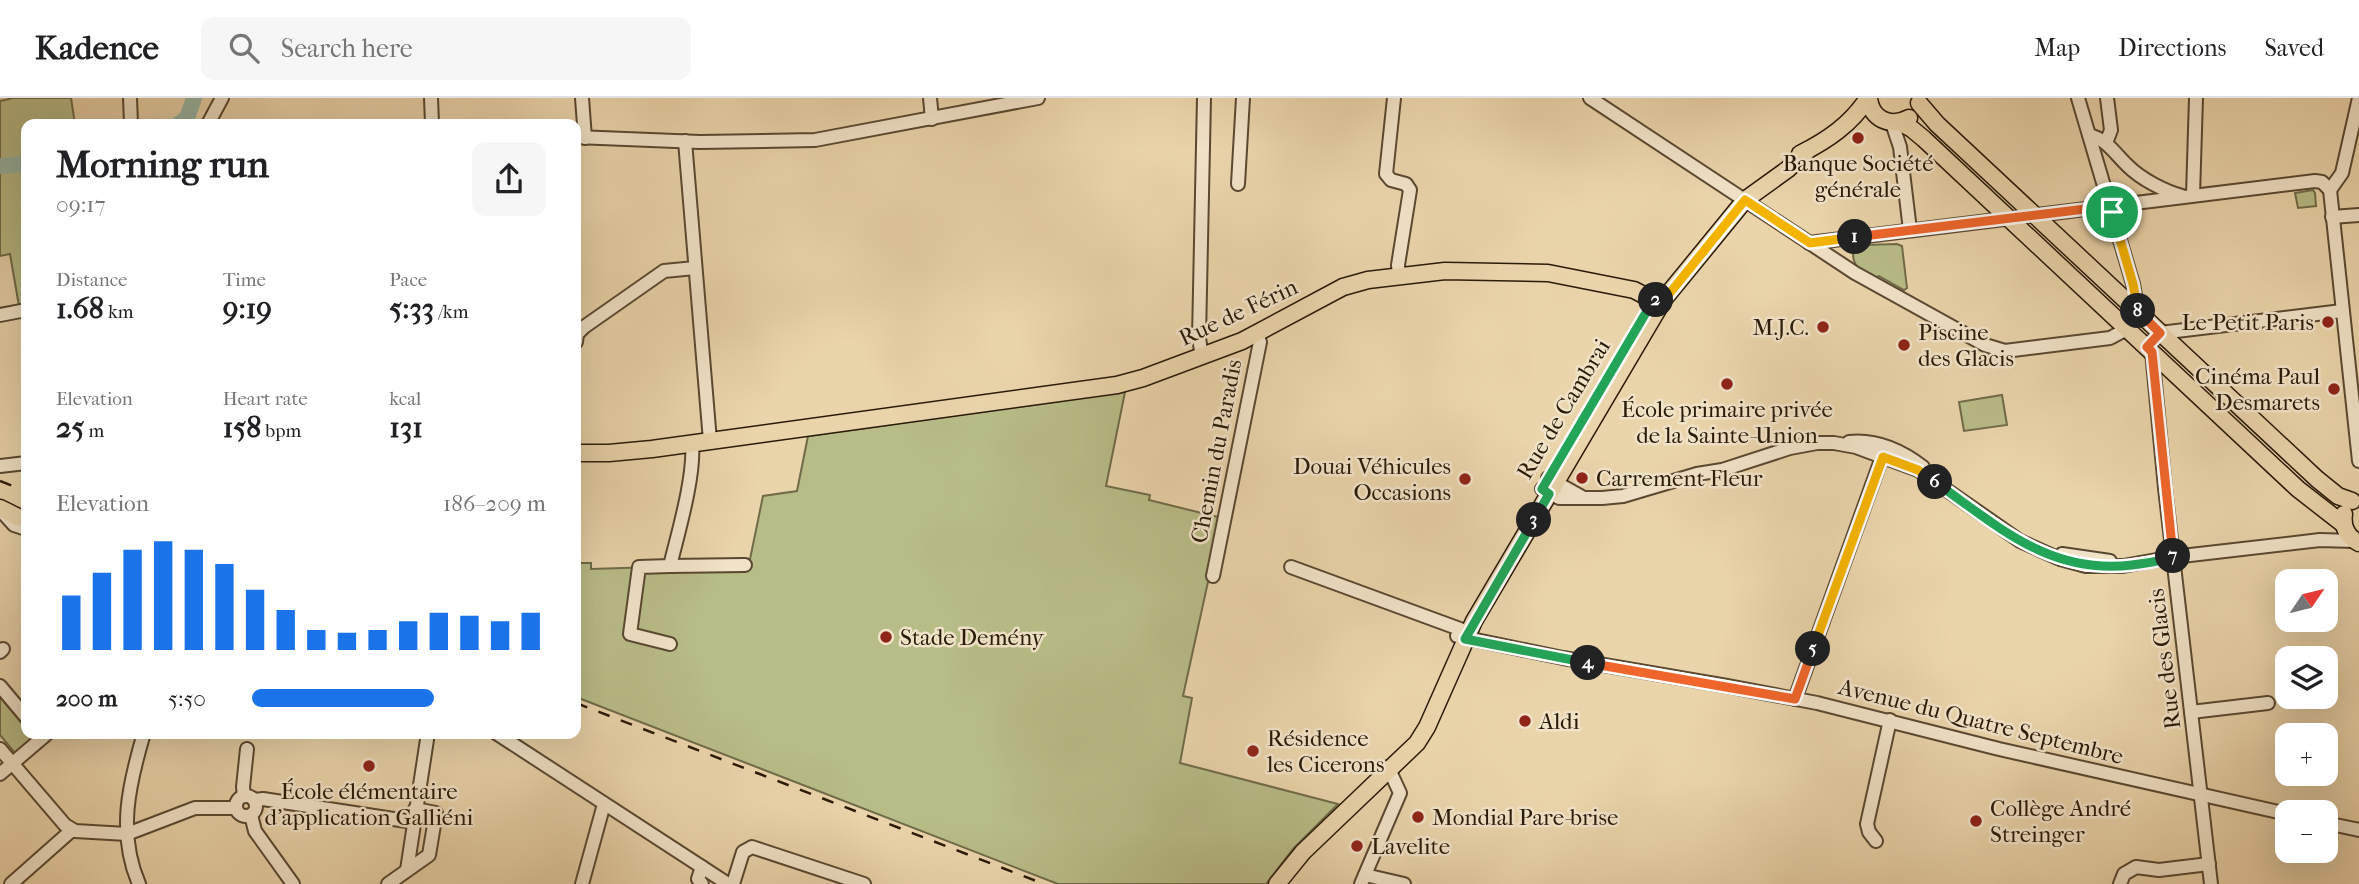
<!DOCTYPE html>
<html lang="en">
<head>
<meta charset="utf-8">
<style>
	:root { --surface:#fff; --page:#f6f6f6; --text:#202124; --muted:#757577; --line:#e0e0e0; --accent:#1a73e8 }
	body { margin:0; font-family:"IM FELL French Canon",serif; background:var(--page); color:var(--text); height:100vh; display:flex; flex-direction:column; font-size:26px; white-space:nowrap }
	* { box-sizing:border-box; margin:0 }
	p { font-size:23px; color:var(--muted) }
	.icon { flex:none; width:38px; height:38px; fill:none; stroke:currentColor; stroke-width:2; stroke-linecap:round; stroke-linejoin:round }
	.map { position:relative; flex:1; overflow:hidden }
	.panel { position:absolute; left:21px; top:21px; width:560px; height:620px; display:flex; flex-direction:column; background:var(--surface); border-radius:14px; box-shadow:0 7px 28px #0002 }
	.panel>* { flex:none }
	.needle { width:46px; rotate:55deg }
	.buttons { position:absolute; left:2275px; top:471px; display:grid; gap:14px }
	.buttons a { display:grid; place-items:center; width:63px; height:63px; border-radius:14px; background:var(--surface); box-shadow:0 7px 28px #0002; font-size:35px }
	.pin { position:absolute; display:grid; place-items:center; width:60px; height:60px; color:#fff; margin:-30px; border:4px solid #fff; border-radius:50%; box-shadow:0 2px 7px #0007 }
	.km { position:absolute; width:35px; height:35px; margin:-18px; border-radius:50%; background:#222; color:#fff; font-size:19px; line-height:35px; text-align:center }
	.round { display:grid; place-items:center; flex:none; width:74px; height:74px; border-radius:14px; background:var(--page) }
	.summary { display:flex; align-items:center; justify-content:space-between; height:119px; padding:0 35px }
	h1 { font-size:38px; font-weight:700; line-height:52px }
	.stats { display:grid; grid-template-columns:repeat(3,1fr); gap:10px; height:119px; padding:7px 35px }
	.stats div { display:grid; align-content:center }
	.stats b { font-size:30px; font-weight:700 }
	.stats small { font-size:19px; font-weight:400 }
	.stats p { font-size:19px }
	.chart { height:196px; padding:14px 35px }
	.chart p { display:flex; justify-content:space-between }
	.chart svg { width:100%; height:126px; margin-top:7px; stroke:var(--accent); stroke-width:6 }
	ul { padding:0 35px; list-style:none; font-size:23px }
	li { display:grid; grid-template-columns:112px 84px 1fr; align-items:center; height:52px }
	li i { height:18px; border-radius:9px; background:var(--accent) }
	header { display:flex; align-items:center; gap:42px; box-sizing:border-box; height:98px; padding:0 35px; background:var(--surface); border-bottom:2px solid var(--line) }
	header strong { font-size:33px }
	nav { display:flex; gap:38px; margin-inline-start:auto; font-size:24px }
	.search { width:490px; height:63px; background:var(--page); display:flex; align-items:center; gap:18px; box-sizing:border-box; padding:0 24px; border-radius:14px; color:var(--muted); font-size:26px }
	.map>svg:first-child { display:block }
	.green { fill:#b8bc87; stroke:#706b48; stroke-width:2 }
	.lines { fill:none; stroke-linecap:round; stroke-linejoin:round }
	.river { stroke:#98b8a7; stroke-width:16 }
	.minor-casing { stroke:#594830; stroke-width:16 }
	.major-casing { stroke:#291a08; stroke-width:19 }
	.minor { stroke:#f1e3c8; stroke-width:12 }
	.major { stroke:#ead4aa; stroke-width:16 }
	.rail { stroke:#291a08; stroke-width:2.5; stroke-dasharray:12 12; stroke-linecap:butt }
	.split-1-casing { stroke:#fff; stroke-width:14 }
	.split-2-casing { stroke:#fff; stroke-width:14 }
	.split-3-casing { stroke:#fff; stroke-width:14 }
	.split-4-casing { stroke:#fff; stroke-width:14 }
	.split-5-casing { stroke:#fff; stroke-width:14 }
	.split-6-casing { stroke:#fff; stroke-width:14 }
	.split-7-casing { stroke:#fff; stroke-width:14 }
	.split-8-casing { stroke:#fff; stroke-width:14 }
	.split-9-casing { stroke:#fff; stroke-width:14 }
	.split-1 { stroke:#f0652b; stroke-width:9 }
	.split-2 { stroke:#f5b400; stroke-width:9 }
	.split-3 { stroke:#22a559; stroke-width:9 }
	.split-4 { stroke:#22a559; stroke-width:9 }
	.split-5 { stroke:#f0652b; stroke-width:9 }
	.split-6 { stroke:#f5b400; stroke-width:9 }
	.split-7 { stroke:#22a559; stroke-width:9 }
	.split-8 { stroke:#f0652b; stroke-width:9 }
	.split-9 { stroke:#f5b400; stroke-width:9 }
	.poi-dot { fill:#8f2418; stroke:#f1e3c8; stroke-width:2.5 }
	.labels { text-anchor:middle; stroke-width:5; stroke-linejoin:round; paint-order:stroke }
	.poi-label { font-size:23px; fill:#291a08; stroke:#f1e3c8; text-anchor:start }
	.street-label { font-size:23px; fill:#291a08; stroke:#f1e3c8 }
</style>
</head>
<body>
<header>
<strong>Kadence</strong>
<div class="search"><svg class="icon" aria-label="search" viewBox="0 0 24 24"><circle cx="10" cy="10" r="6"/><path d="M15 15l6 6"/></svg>Search here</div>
<nav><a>Map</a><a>Directions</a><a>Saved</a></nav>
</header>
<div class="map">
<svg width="2359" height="786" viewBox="0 0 2359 786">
	<rect width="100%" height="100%" fill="#ead4aa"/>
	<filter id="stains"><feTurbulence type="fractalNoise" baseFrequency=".00286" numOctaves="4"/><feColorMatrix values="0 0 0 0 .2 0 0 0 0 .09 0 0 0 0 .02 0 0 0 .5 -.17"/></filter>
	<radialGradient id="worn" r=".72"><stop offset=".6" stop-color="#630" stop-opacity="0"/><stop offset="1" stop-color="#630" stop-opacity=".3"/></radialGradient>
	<!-- green -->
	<g class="green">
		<path d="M 13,0 L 71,0 L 75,26 L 26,26 L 26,207 L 19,208 L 10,156 L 0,158 L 0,3 Z"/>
		<path d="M 2313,92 L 2315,95 L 2316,108 L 2298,110 L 2295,95 Z"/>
		<path d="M 1867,142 L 1865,147 L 1897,146 L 1902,148 L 1907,190 L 1904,192 L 1879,178 L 1872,181 C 1858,171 1850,166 1854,148 Z"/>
		<path d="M 1125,294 L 1106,388 L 1150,397 L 1149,402 L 1222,420 L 1183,598 L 1192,600 L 1180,665 L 1338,706 L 1293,751 L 1266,786 L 1058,786 L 576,599 L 576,465 L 591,465 L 591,471 L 749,466 L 763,398 L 797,393 L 808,338 Z"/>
		<path d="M 2002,297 L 2007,327 L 1964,333 L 1959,304 Z"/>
		<path d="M 0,599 L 26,630 L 26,635 L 31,635 L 34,639 L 15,655 L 0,637 Z"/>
	</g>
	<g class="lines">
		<!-- river -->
		<g class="river">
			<path d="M 179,26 L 187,20 L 194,0"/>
			<path d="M 0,68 L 26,66"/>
		</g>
		<defs>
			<g id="minor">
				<path d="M 130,0 L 131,26"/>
				<path d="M 431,0 L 432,26"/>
				<path d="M 582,0 L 585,40"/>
				<path d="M 930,0 L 932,21"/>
				<path d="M 1394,0 L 1386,76 L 1391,82 L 1406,86 L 1410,92 L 1398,167 L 1399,178"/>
				<path d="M 1590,0 L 1855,175 L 1985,247 L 2005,253 L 2110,240 L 2127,231"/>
				<path d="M 2078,0 L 2133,186 L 2138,214"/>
				<path d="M 1892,25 L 1900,49 L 1910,132"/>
				<path d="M 208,26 L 222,0"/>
				<path d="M 2089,37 C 2107,41 2115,56 2128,68 C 2141,81 2164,93 2182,98"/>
				<path d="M 576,39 L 700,44 L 815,42 L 1038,0"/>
				<path d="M 685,43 L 710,343"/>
				<path d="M 2106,45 L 2111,32 L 2107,0"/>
				<path d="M 1238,86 L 1243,0"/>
				<path d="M 2330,92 L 2359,363"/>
				<path d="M 2330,92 L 2342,75 L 2359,0"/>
				<path d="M 2193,97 L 2196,0"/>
				<path d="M 2332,119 L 2359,117"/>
				<path d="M 1809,145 L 2315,83 L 2322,84 L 2330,92"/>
				<path d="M 0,217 L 26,212"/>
				<path d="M 576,244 L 577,236 L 584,229 L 664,173 L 695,170"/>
				<path d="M 2147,249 L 2160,235 L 2342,213"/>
				<path d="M 2152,254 L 2165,390 L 2211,786"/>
				<path d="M 1202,259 L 1199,240 L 1204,0"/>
				<path d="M 1849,344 C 1876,341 1902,353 1923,369"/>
				<path d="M 0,368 L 26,365"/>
				<path d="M 1548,380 L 1582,399"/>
				<path d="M 1542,391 L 1559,400 L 1602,400 L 1623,398 L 1697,376 L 1722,372 L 1790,350 L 1817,345 L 1834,345 L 1856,349 L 1918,372 L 2020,443 L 2060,461 L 2086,468 L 2123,468 L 2173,459 L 2320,442 L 2354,443"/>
				<path d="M 3,415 L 14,427 L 26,431"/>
				<path d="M 2062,456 L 2110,463"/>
				<path d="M 670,468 L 745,467"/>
				<path d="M 1291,469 L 1468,534"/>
				<path d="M 1213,478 L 1260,244 L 1257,236"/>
				<path d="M 1457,538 L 1563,560 L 1727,588 L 1817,605 L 1999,651 L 2287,716"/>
				<path d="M 670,546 L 630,536 L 639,469 L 670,468 C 678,435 695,378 692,345"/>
				<path d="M 0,554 L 3,551"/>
				<path d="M 0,588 L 26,619"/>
				<path d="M 1795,601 L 1885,351"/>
				<path d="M 2191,614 L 2268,605"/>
				<path d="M 496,635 L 728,786"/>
				<path d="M 0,651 L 65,727 L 75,733 L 127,736 L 195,710 L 236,710"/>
				<path d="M 0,676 L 48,635"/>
				<path d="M 244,698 L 243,689 L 247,651"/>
				<circle cx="246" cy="708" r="10"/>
				<path d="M 254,702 L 263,701 L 413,724"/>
				<path d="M 251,717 L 255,733 L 293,786"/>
				<path d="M 2326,725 L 2359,732"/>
				<path d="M 1876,743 L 1869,734 L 1867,726 L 1890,622"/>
				<path d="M 702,769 L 698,781 L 702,786"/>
				<path d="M 407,772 L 428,635"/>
				<path d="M 1365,777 L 1404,786"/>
				<path d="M 11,786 L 72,732"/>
				<path d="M 139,786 C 117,735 129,686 144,635"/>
				<path d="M 388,786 L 429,757 L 436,715 L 415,711"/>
				<path d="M 582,786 L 604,706"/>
				<path d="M 733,786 L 743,754 L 752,749 L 864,786"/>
				<path d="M 1361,786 L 1400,695 L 1388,669"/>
				<path d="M 2120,786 L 2124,776 L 2136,769 L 2159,772 L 2209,766"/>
			</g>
			<g id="major">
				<path d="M 1869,0 C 1871,21 1890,30 1909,20"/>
				<path d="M 1919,5 L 1937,26 L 2317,381 L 2338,398 L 2352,403"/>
				<path d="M 1899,24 L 1912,31 L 1924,41 L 2298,391 L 2343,426"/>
				<path d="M 1800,56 C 1828,42 1851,26 1868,0"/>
				<path d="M 576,355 L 609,355 L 652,351 L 1117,287 L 1143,280 L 1242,243 L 1343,189 L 1368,182 L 1445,173 L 1548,175 L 1634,192 L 1661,206"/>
				<path d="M 0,410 L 18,419 L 26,420"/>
				<path d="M 2344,416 C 2342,429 2347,439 2359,445"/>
				<path d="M 1277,786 L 1303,754 L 1417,645 L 1427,629 L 1474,523 L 1664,201 L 1745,102 L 1788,71 L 1808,52"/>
			</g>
		</defs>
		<!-- minor casing -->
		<use href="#minor" class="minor-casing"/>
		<!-- major casing -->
		<use href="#major" class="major-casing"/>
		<!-- minor -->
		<use href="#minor" class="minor"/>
		<!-- major -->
		<use href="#major" class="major"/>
		<!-- rail -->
		<g class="rail">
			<path d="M 0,383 L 26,393"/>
			<path d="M 576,605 L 1044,786"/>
		</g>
	</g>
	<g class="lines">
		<defs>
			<path id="split-1" d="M 1855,139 L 2110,108 L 2112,114"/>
			<path id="split-2" d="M 1656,202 L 1661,206 L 1745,102 L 1810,145 L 1855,139"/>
			<path id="split-3" d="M 1534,422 L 1549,396 L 1542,391 L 1654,201 L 1656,202"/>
			<path id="split-4" d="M 1534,422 L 1465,541 L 1588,565"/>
			<path id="split-5" d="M 1588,565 L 1795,601 L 1813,551"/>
			<path id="split-6" d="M 1813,551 L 1883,359 L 1918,372 L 1935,384"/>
			<path id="split-7" d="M 1935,384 C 1998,428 2049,477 2132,467 C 2146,465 2161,464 2173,458"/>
			<path id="split-8" d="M 2138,213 L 2160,235 L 2147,249 L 2152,254 L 2173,458"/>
			<path id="split-9" d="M 2112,114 L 2133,186 L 2138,213"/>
		</defs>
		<!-- split-1 casing -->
		<use href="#split-1" class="split-1-casing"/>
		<!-- split-2 casing -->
		<use href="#split-2" class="split-2-casing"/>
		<!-- split-3 casing -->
		<use href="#split-3" class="split-3-casing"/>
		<!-- split-4 casing -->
		<use href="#split-4" class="split-4-casing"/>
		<!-- split-5 casing -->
		<use href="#split-5" class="split-5-casing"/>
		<!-- split-6 casing -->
		<use href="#split-6" class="split-6-casing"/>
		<!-- split-7 casing -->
		<use href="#split-7" class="split-7-casing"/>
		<!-- split-8 casing -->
		<use href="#split-8" class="split-8-casing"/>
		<!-- split-9 casing -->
		<use href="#split-9" class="split-9-casing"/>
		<!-- split-1 -->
		<use href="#split-1" class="split-1"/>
		<!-- split-2 -->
		<use href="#split-2" class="split-2"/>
		<!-- split-3 -->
		<use href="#split-3" class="split-3"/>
		<!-- split-4 -->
		<use href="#split-4" class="split-4"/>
		<!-- split-5 -->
		<use href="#split-5" class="split-5"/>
		<!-- split-6 -->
		<use href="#split-6" class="split-6"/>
		<!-- split-7 -->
		<use href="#split-7" class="split-7"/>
		<!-- split-8 -->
		<use href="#split-8" class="split-8"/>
		<!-- split-9 -->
		<use href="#split-9" class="split-9"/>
	</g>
	<!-- markers -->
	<g class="poi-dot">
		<circle cx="1858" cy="40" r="7"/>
		<circle cx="2328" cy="224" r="7"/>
		<circle cx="1823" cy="229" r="7"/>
		<circle cx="1904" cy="247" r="7"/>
		<circle cx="1727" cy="286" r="7"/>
		<circle cx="2334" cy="291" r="7"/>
		<circle cx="1582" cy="380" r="7"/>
		<circle cx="1465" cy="381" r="7"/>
		<circle cx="886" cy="539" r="7"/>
		<circle cx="1525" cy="623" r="7"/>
		<circle cx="1253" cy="653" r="7"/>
		<circle cx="369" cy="668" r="7"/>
		<circle cx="1418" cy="719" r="7"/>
		<circle cx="1976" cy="723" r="7"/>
		<circle cx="1357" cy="748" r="7"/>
	</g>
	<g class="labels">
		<!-- poi labels -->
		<g class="poi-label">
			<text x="1858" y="73" text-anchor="middle">Banque Société<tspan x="1858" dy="26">générale</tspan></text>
			<text x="2314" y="232" text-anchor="end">Le Petit Paris</text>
			<text x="1809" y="237" text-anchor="end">M.J.C.</text>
			<text x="1918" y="242">Piscine<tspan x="1918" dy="26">des Glacis</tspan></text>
			<text x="2320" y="286" text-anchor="end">Cinéma Paul<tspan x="2320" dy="26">Desmarets</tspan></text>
			<text x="1727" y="319" text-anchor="middle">École primaire privée<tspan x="1727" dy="26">de la Sainte-Union</tspan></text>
			<text x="1451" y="376" text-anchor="end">Douai Véhicules<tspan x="1451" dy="26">Occasions</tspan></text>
			<text x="1596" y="388">Carrement Fleur</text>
			<text x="900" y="547">Stade Demény</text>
			<text x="1539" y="631">Aldi</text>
			<text x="1267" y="648">Résidence<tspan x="1267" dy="26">les Cicerons</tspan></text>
			<text x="369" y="701" text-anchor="middle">École élémentaire<tspan x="369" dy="26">d'application Galliéni</tspan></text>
			<text x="1990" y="718">Collège André<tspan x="1990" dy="26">Streinger</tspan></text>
			<text x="1432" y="727">Mondial Pare-brise</text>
			<text x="1371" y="756">Lavelite</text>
		</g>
		<!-- street labels -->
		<g class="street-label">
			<text transform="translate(1238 214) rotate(-25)" y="8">Rue de Férin</text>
			<text transform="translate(1563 311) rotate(-59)" y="8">Rue de Cambrai</text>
			<text transform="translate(1216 353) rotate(-79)" y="8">Chemin du Paradis</text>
			<text transform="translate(2164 561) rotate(-97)" y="8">Rue des Glacis</text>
			<text transform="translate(1981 623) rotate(14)" y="8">Avenue du Quatre Septembre</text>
		</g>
	</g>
	<rect width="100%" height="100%" filter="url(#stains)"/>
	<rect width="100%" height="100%" fill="url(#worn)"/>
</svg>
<div class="buttons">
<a><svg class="needle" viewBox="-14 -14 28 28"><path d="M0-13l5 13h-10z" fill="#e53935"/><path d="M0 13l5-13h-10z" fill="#757577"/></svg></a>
<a><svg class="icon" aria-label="layers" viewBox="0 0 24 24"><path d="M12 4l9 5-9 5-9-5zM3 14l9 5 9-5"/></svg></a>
<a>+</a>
<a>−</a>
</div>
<div class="pin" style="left:2112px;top:114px;background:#1e9e55"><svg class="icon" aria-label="arrive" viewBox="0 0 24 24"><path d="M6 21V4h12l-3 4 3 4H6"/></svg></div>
<b class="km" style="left:1855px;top:139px">1</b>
<b class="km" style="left:1656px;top:202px">2</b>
<b class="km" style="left:1534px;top:422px">3</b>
<b class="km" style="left:1588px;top:565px">4</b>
<b class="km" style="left:1813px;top:551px">5</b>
<b class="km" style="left:1935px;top:384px">6</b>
<b class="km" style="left:2173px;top:458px">7</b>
<b class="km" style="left:2138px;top:213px">8</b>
<section class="panel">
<div class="summary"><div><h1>Morning run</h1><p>09:17</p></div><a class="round"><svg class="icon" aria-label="share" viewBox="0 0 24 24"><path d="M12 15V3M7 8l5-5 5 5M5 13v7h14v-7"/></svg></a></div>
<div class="stats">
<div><p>Distance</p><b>1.68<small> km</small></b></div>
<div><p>Time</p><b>9:19</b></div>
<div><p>Pace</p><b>5:33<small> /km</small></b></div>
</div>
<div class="stats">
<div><p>Elevation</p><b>25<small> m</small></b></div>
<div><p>Heart rate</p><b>158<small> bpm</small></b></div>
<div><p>kcal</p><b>131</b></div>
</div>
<div class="chart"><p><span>Elevation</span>186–209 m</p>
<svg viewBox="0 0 160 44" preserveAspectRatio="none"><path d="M5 44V25M15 44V17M25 44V9M35 44V6M45 44V9M55 44V14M65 44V23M75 44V30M85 44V37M95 44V38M105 44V37M115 44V34M125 44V31M135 44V32M145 44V34M155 44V31"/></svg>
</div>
<ul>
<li><b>200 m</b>5:50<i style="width:62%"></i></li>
</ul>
</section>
</div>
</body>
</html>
